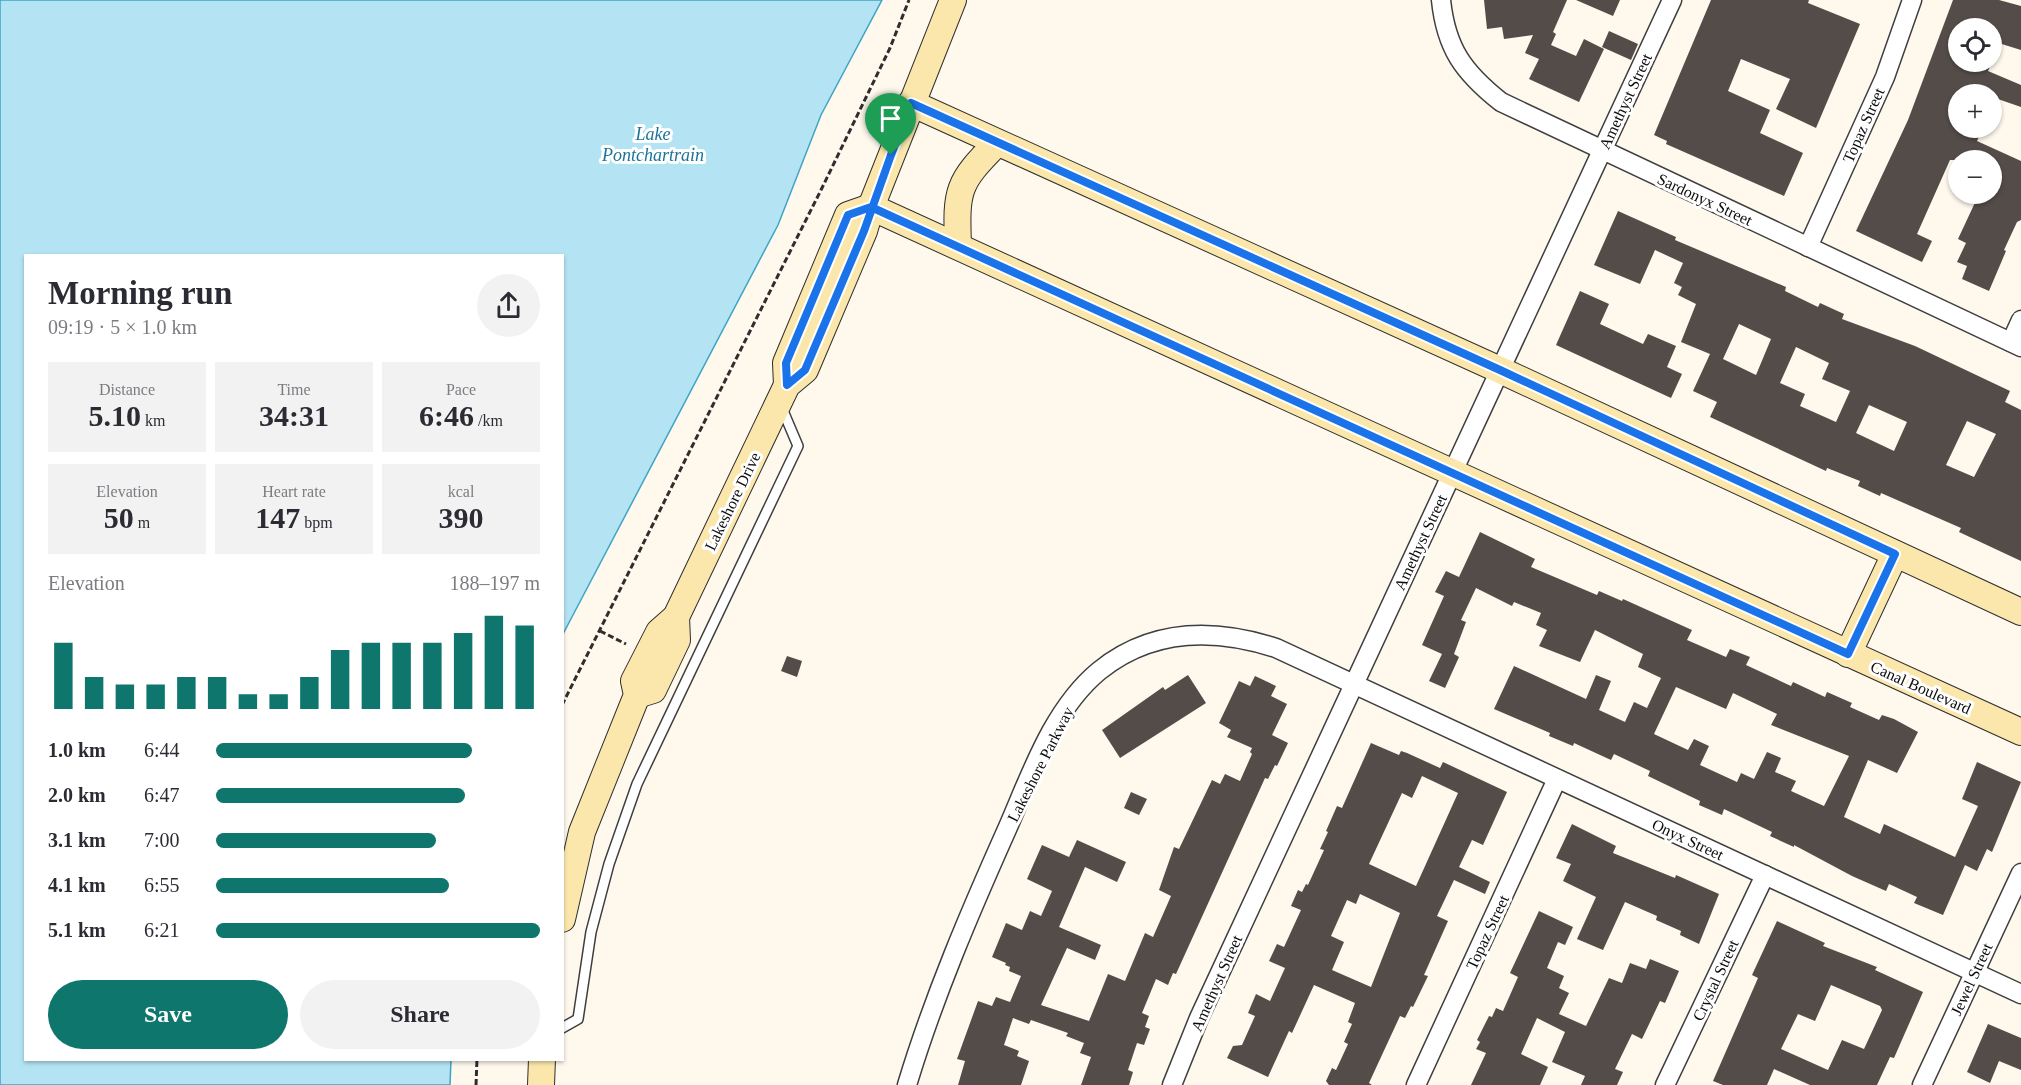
<!DOCTYPE html>
<html lang="en">
<head>
<meta charset="utf-8">
<style>
	:root { --surface:#fff; --page:#f2f2f3; --text:#2b2b33; --muted:#7c7c81; --accent:#0f766e }
	body { margin:0; font-family:"Times New Roman",serif; background:var(--page); color:var(--text); height:100vh; display:flex; flex-direction:column; font-size:22px; white-space:nowrap }
	* { box-sizing:border-box; margin:0 }
	p { font-size:20px; color:var(--muted) }
	.icon { flex:none; width:33px; height:33px; fill:none; stroke:currentColor; stroke-width:2; stroke-linecap:round; stroke-linejoin:round }
	.map { position:relative; flex:1; overflow:hidden }
	.side { position:absolute; left:24px; top:254px; width:540px; height:807px; display:flex; flex-direction:column; background:var(--surface); border-radius:0px; box-shadow:0 2px 4px #0004 }
	.side>* { flex:none }
	.fabs { position:absolute; left:1948px; top:18px; display:grid; gap:12px }
	.fabs a { display:grid; place-items:center; width:54px; height:54px; border-radius:50%; background:var(--surface); box-shadow:0 2px 4px #0004; font-size:30px }
	.pin { position:absolute; display:grid; place-items:center; width:51px; height:51px; color:#fff; margin:-62px -26px; border-radius:50% 50% 50% 0; rotate:-45deg; box-shadow:0 0 6px #0007 }
	.pin .icon { rotate:45deg }
	.round { display:grid; place-items:center; flex:none; width:63px; height:63px; border-radius:32px; background:var(--page) }
	.headline { display:flex; align-items:center; justify-content:space-between; height:102px; padding:0 24px }
	h1 { font-size:33px; font-weight:700; line-height:45px }
	.figures { display:grid; grid-template-columns:repeat(3,1fr); gap:9px; height:102px; padding:6px 24px }
	.figures div { display:grid; align-content:center; border-radius:0px; background:var(--page); text-align:center }
	.figures b { font-size:30px; font-weight:700 }
	.figures small { font-size:16px; font-weight:400 }
	.figures p { font-size:16px }
	.chart { height:168px; padding:12px 24px }
	.chart p { display:flex; justify-content:space-between }
	.chart svg { width:100%; height:108px; margin-top:6px; stroke:var(--accent); stroke-width:6 }
	.button { display:flex; gap:12px; margin-top:auto; padding:12px 24px }
	.button a { flex:1; height:69px; border-radius:36px; background:var(--accent); color:#fff; font-size:24px; font-weight:700; line-height:69px; text-align:center }
	.button a+a { background:var(--page); color:var(--text) }
	ul { padding:0 24px; list-style:none; font-size:20px }
	li { display:grid; grid-template-columns:96px 72px 1fr; align-items:center; height:45px }
	li i { height:15px; border-radius:8px; background:var(--accent) }
	.map>svg:first-child { display:block }
	.water { fill:#b4e4f3; stroke:#3ea4c6; stroke-width:1.5 }
	.building { fill:#544c49; fill-rule:evenodd }
	.lines { fill:none; stroke-linecap:round; stroke-linejoin:round }
	.lane-casing { stroke:#3f3f3f; stroke-width:12 }
	.street-casing { stroke:#3f3f3f; stroke-width:21 }
	.secondary-casing { stroke:#2e2e2e; stroke-width:28 }
	.path { stroke:#2e2e2e; stroke-width:3; stroke-dasharray:6 3; stroke-linecap:butt }
	.lane { stroke:#fff; stroke-width:9 }
	.street { stroke:#fff; stroke-width:18 }
	.secondary { stroke:#fbe7ab; stroke-width:26 }
	.route-casing { stroke:#fff; stroke-width:12 }
	.route { stroke:#1a73e8; stroke-width:8 }
	.labels { text-anchor:middle; stroke-width:6; stroke-linejoin:round; paint-order:stroke }
	.street-label { font-size:16px; fill:#0c0c0c; stroke:#fff }
	.water-label { font-size:18px; font-style:italic; fill:#1c7398; stroke:#fff }
</style>
</head>
<body>
<div class="map">
<svg width="2021" height="1085" viewBox="0 0 2021 1085">
	<rect width="100%" height="100%" fill="#fef8ed"/>
	<!-- water -->
	<path class="water" d="M 0,0 L 882,0 L 821,115 L 778,225 L 563,634 L 562,255 L 26,255 L 26,1059 L 451,1059 L 450,1085 L 0,1085 Z"/>
	<!-- building -->
	<g class="building">
		<path d="M 1484,0 L 1567,0 L 1553,32 L 1556,34 L 1551,45 L 1576,56 L 1584,39 L 1604,49 L 1579,102 L 1529,79 L 1539,59 L 1525,53 L 1533,35 L 1504,39 L 1502,27 L 1487,29 Z"/>
		<path d="M 1576,0 L 1620,0 L 1613,16 Z"/>
		<path d="M 1711,0 L 1809,0 L 1808,3 L 1860,24 L 1816,128 L 1776,109 L 1790,79 L 1741,59 L 1728,91 L 1770,110 L 1760,133 L 1803,153 L 1784,196 L 1666,144 L 1667,141 L 1654,135 Z"/>
		<path d="M 1953,0 L 1999,0 L 2021,6 L 2021,50 L 1992,41 L 1992,28 L 1959,28 L 1959,62 L 1992,62 L 1988,71 L 2021,85 L 2021,107 L 1992,97 L 1992,94 L 1959,94 L 1959,128 L 1983,128 L 1977,141 L 2021,161 L 2021,220 L 2017,222 L 2004,250 L 2006,251 L 1989,291 L 1962,279 L 1967,266 L 1957,262 L 1966,243 L 1958,239 L 1979,194 L 1992,194 L 1992,160 L 1950,160 L 1917,234 L 1932,241 L 1922,262 L 1856,231 L 1908,120 Z"/>
		<path d="M 1609,31 L 1638,44 L 1631,60 L 1602,47 Z"/>
		<path d="M 1618,211 L 1676,237 L 1675,240 L 1786,287 L 1785,291 L 1818,307 L 1820,303 L 1844,314 L 1842,319 L 1915,346 L 2010,391 L 2005,402 L 2021,410 L 2021,561 L 1959,532 L 1961,528 L 1881,493 L 1880,496 L 1858,486 L 1860,481 L 1827,468 L 1826,471 L 1710,417 L 1717,402 L 1693,391 L 1710,354 L 1681,342 L 1696,304 L 1678,295 L 1682,287 L 1674,283 L 1683,263 L 1655,250 L 1640,284 L 1594,265 ZM 1739,324 L 1771,339 L 1756,375 L 1723,359 ZM 1796,347 L 1829,363 L 1822,379 L 1850,391 L 1836,422 L 1800,406 L 1805,394 L 1780,383 ZM 1869,405 L 1907,422 L 1894,451 L 1856,433 ZM 1967,421 L 1996,434 L 1974,477 L 1946,465 Z"/>
		<path d="M 1580,291 L 1609,304 L 1600,324 L 1643,344 L 1648,334 L 1676,346 L 1667,367 L 1682,374 L 1671,398 L 1556,345 Z"/>
		<path d="M 1480,532 L 1535,559 L 1531,567 L 1597,595 L 1599,591 L 1622,601 L 1623,599 L 1692,630 L 1687,640 L 1726,657 L 1730,649 L 1750,657 L 1746,665 L 1791,686 L 1793,682 L 1825,697 L 1827,692 L 1852,703 L 1850,707 L 1879,720 L 1882,715 L 1894,719 L 1918,732 L 1897,773 L 1868,760 L 1844,817 L 1880,834 L 1884,824 L 1955,857 L 1978,806 L 1962,799 L 1977,762 L 2021,782 L 1992,852 L 1987,849 L 1977,871 L 1965,865 L 1943,915 L 1914,903 L 1917,897 L 1889,884 L 1886,891 L 1852,876 L 1794,845 L 1794,847 L 1770,836 L 1772,832 L 1724,809 L 1722,815 L 1699,805 L 1700,801 L 1648,776 L 1650,771 L 1614,754 L 1611,760 L 1574,743 L 1573,746 L 1549,736 L 1550,733 L 1494,709 L 1514,666 L 1586,699 L 1596,675 L 1611,681 L 1599,710 L 1625,722 L 1634,702 L 1647,708 L 1661,678 L 1638,667 L 1643,654 L 1595,630 L 1580,662 L 1539,646 L 1547,630 L 1536,625 L 1541,613 L 1514,602 L 1512,606 L 1476,588 L 1461,620 L 1466,622 L 1454,654 L 1459,657 L 1445,688 L 1429,681 L 1442,654 L 1422,645 L 1444,596 L 1435,592 L 1446,571 L 1459,577 ZM 1676,687 L 1726,709 L 1733,693 L 1777,714 L 1771,725 L 1849,756 L 1824,806 L 1791,791 L 1796,781 L 1775,772 L 1781,758 L 1767,752 L 1754,779 L 1741,773 L 1737,782 L 1700,765 L 1709,746 L 1694,739 L 1688,750 L 1654,734 Z"/>
		<path d="M 787,656 L 802,661 L 797,677 L 781,671 Z"/>
		<path d="M 1188,675 L 1206,703 L 1120,758 L 1102,730 L 1163,687 L 1165,690 Z"/>
		<path d="M 1255,676 L 1276,686 L 1271,696 L 1287,704 L 1272,735 L 1288,743 L 1277,766 L 1275,765 L 1268,779 L 1265,778 L 1176,974 L 1173,973 L 1168,985 L 1156,979 L 1142,1013 L 1149,1016 L 1145,1027 L 1150,1029 L 1144,1045 L 1137,1043 L 1128,1070 L 1133,1072 L 1129,1085 L 1081,1085 L 1091,1057 L 1080,1053 L 1084,1043 L 1066,1036 L 1068,1033 L 1031,1020 L 1029,1024 L 1013,1018 L 1004,1045 L 1019,1051 L 1017,1056 L 1029,1061 L 1021,1085 L 958,1085 L 965,1061 L 957,1059 L 978,1001 L 992,1006 L 996,997 L 1010,1002 L 1021,976 L 1009,971 L 1010,967 L 1005,965 L 1006,963 L 992,957 L 1006,923 L 1022,930 L 1030,911 L 1041,916 L 1052,891 L 1027,879 L 1042,845 L 1069,857 L 1077,840 L 1126,862 L 1117,882 L 1085,867 L 1059,927 L 1101,945 L 1095,960 L 1067,948 L 1041,1005 L 1089,1021 L 1108,974 L 1125,981 L 1145,933 L 1153,937 L 1171,896 L 1159,890 L 1174,847 L 1179,849 L 1212,780 L 1220,784 L 1225,774 L 1240,781 L 1252,754 L 1250,752 L 1252,748 L 1227,737 L 1231,730 L 1219,723 L 1239,681 L 1250,686 Z"/>
		<path d="M 1371,743 L 1399,755 L 1401,751 L 1407,753 L 1440,768 L 1443,762 L 1507,792 L 1483,845 L 1472,840 L 1459,867 L 1490,882 L 1485,894 L 1454,880 L 1437,916 L 1448,921 L 1424,975 L 1428,976 L 1413,1007 L 1411,1006 L 1405,1018 L 1400,1016 L 1369,1083 L 1372,1085 L 1329,1085 L 1326,1081 L 1332,1068 L 1336,1070 L 1348,1044 L 1344,1042 L 1352,1024 L 1348,1022 L 1355,1003 L 1314,985 L 1292,1033 L 1289,1031 L 1268,1077 L 1227,1058 L 1233,1046 L 1242,1045 L 1255,1016 L 1248,1013 L 1256,994 L 1270,1001 L 1285,968 L 1269,961 L 1277,944 L 1284,947 L 1301,910 L 1291,906 L 1298,890 L 1302,892 L 1306,884 L 1308,885 L 1324,850 L 1320,849 L 1328,832 L 1326,831 L 1337,806 L 1342,808 ZM 1422,776 L 1458,793 L 1416,886 L 1369,864 L 1402,793 L 1412,798 ZM 1360,894 L 1400,913 L 1371,987 L 1332,970 L 1344,942 L 1331,936 L 1347,900 L 1356,904 Z"/>
		<path d="M 1131,792 L 1147,799 L 1139,815 L 1124,808 Z"/>
		<path d="M 1572,824 L 1616,846 L 1613,853 L 1675,878 L 1676,875 L 1719,894 L 1699,944 L 1680,935 L 1681,931 L 1656,920 L 1657,916 L 1625,902 L 1603,950 L 1577,939 L 1596,897 L 1563,881 L 1571,864 L 1556,858 Z"/>
		<path d="M 1539,911 L 1573,927 L 1565,945 L 1558,942 L 1547,968 L 1564,976 L 1559,988 L 1569,993 L 1559,1014 L 1586,1026 L 1609,978 L 1622,983 L 1630,963 L 1646,969 L 1650,959 L 1679,971 L 1665,1003 L 1660,1001 L 1642,1039 L 1632,1034 L 1615,1069 L 1623,1072 L 1617,1085 L 1581,1085 L 1585,1076 L 1552,1062 L 1565,1032 L 1537,1018 L 1521,1054 L 1548,1067 L 1540,1085 L 1471,1085 L 1486,1053 L 1476,1049 L 1480,1042 L 1477,1040 L 1489,1016 L 1492,1017 L 1496,1008 L 1503,1011 L 1518,977 L 1510,973 Z"/>
		<path d="M 1777,921 L 1825,943 L 1823,946 L 1877,967 L 1875,970 L 1923,992 L 1894,1058 L 1890,1057 L 1877,1085 L 1810,1085 L 1774,1069 L 1767,1085 L 1723,1085 L 1713,1081 L 1758,978 L 1752,975 ZM 1831,985 L 1880,1006 L 1882,1010 L 1864,1049 L 1842,1040 L 1828,1070 L 1781,1049 L 1798,1014 L 1815,1021 Z"/>
		<path d="M 1988,1024 L 2021,1038 L 2021,1070 L 1999,1061 L 1990,1083 L 1967,1072 Z"/>
	</g>
	<g class="lines">
		<defs>
			<path id="lane" d="M 562,1028 L 578,1019 L 591,932 L 609,864 L 637,784 L 798,446 L 781,406"/>
			<g id="street">
				<path d="M 1441,0 C 1446,48 1463,72 1501,102 L 2021,347"/>
				<path d="M 1808,247 L 1885,77 L 1912,0"/>
				<path d="M 2011,342 L 2021,320"/>
				<path d="M 907,1085 C 934,996 970,912 1008,827 C 1031,774 1053,709 1099,671 C 1152,628 1214,628 1276,648 L 2021,994"/>
				<path d="M 1172,1085 L 1199,1018 L 1672,0"/>
				<path d="M 1416,1085 L 1557,779"/>
				<path d="M 1665,1085 L 1765,875"/>
				<path d="M 1922,1085 L 2021,873"/>
			</g>
			<g id="secondary">
				<path d="M 911,103 L 1500,370 L 2021,612"/>
				<path d="M 871,207 L 2021,732"/>
				<path d="M 958,245 C 956,190 957,183 997,143"/>
				<path d="M 787,385 L 786,363 L 848,215 L 871,207"/>
				<path d="M 1848,654 L 1895,554"/>
				<path d="M 637,695 L 653,690 L 677,640 L 676,617"/>
				<path d="M 562,919 L 582,832 L 637,695 L 634,681 L 659,632 L 676,617 L 787,385 L 805,370 L 864,231 L 871,207 L 953,0"/>
				<path d="M 541,1085 L 542,1059"/>
			</g>
		</defs>
		<!-- lane casing -->
		<use href="#lane" class="lane-casing"/>
		<!-- street casing -->
		<use href="#street" class="street-casing"/>
		<!-- secondary casing -->
		<use href="#secondary" class="secondary-casing"/>
		<!-- path -->
		<g class="path">
			<path d="M 600,631 L 626,644"/>
			<path d="M 562,705 L 821,190 L 890,48 L 909,0"/>
			<path d="M 476,1085 L 477,1059"/>
		</g>
		<!-- lane -->
		<use href="#lane" class="lane"/>
		<!-- street -->
		<use href="#street" class="street"/>
		<!-- secondary -->
		<use href="#secondary" class="secondary"/>
	</g>
	<g class="lines">
		<defs>
			<path id="route" d="M 891,155 L 864,231 L 805,370 L 787,385 L 786,363 L 848,215 L 871,207 L 1848,654 L 1895,554 L 1500,370 L 911,103 L 891,155"/>
		</defs>
		<!-- route casing -->
		<use href="#route" class="route-casing"/>
		<!-- route -->
		<use href="#route" class="route"/>
	</g>
	<g class="labels">
		<!-- street labels -->
		<g class="street-label">
			<text transform="translate(1625 101) rotate(-65)" y="6">Amethyst Street</text>
			<text transform="translate(1863 125) rotate(-66)" y="6">Topaz Street</text>
			<text transform="translate(1705 199) rotate(25)" y="6">Sardonyx Street</text>
			<text transform="translate(732 501) rotate(-64)" y="6">Lakeshore Drive</text>
			<text transform="translate(1420 542) rotate(-65)" y="6">Amethyst Street</text>
			<text transform="translate(1921 687) rotate(24)" y="6">Canal Boulevard</text>
			<text transform="translate(1040 764) rotate(-63)" y="6">Lakeshore Parkway</text>
			<text transform="translate(1688 839) rotate(25)" y="6">Onyx Street</text>
			<text transform="translate(1487 932) rotate(-65)" y="6">Topaz Street</text>
			<text transform="translate(1971 979) rotate(-65)" y="6">Jewel Street</text>
			<text transform="translate(1715 980) rotate(-65)" y="6">Crystal Street</text>
			<text transform="translate(1216 983) rotate(-66)" y="6">Amethyst Street</text>
		</g>
		<!-- water labels -->
		<g class="water-label">
			<text x="653" y="140">Lake<tspan x="653" dy="21">Pontchartrain</tspan></text>
		</g>
	</g>
</svg>
<div class="fabs">
<a><svg class="icon" aria-label="locate" viewBox="0 0 24 24"><circle cx="12" cy="12" r="6"/><path d="M12 2v4M12 18v4M2 12h4M18 12h4"/></svg></a>
<a>+</a>
<a>−</a>
</div>
<div class="pin" style="left:891px;top:155px;background:#1e9e55"><svg class="icon" aria-label="arrive" viewBox="0 0 24 24"><path d="M6 21V4h12l-3 4 3 4H6"/></svg></div>
<section class="side">
<div class="headline"><div><h1>Morning run</h1><p>09:19 · 5 × 1.0 km</p></div><a class="round"><svg class="icon" aria-label="share" viewBox="0 0 24 24"><path d="M12 15V3M7 8l5-5 5 5M5 13v7h14v-7"/></svg></a></div>
<div class="figures">
<div><p>Distance</p><b>5.10<small> km</small></b></div>
<div><p>Time</p><b>34:31</b></div>
<div><p>Pace</p><b>6:46<small> /km</small></b></div>
</div>
<div class="figures">
<div><p>Elevation</p><b>50<small> m</small></b></div>
<div><p>Heart rate</p><b>147<small> bpm</small></b></div>
<div><p>kcal</p><b>390</b></div>
</div>
<div class="chart"><p><span>Elevation</span>188–197 m</p>
<svg viewBox="0 0 160 44" preserveAspectRatio="none"><path d="M5 44V17M15 44V31M25 44V34M35 44V34M45 44V31M55 44V31M65 44V38M75 44V38M85 44V31M95 44V20M105 44V17M115 44V17M125 44V17M135 44V13M145 44V6M155 44V10"/></svg>
</div>
<ul>
<li><b>1.0 km</b>6:44<i style="width:79%"></i></li>
<li><b>2.0 km</b>6:47<i style="width:77%"></i></li>
<li><b>3.1 km</b>7:00<i style="width:68%"></i></li>
<li><b>4.1 km</b>6:55<i style="width:72%"></i></li>
<li><b>5.1 km</b>6:21<i style="width:100%"></i></li>
</ul>
<div class="button"><a>Save</a><a>Share</a></div>
</section>
</div>
</body>
</html>
